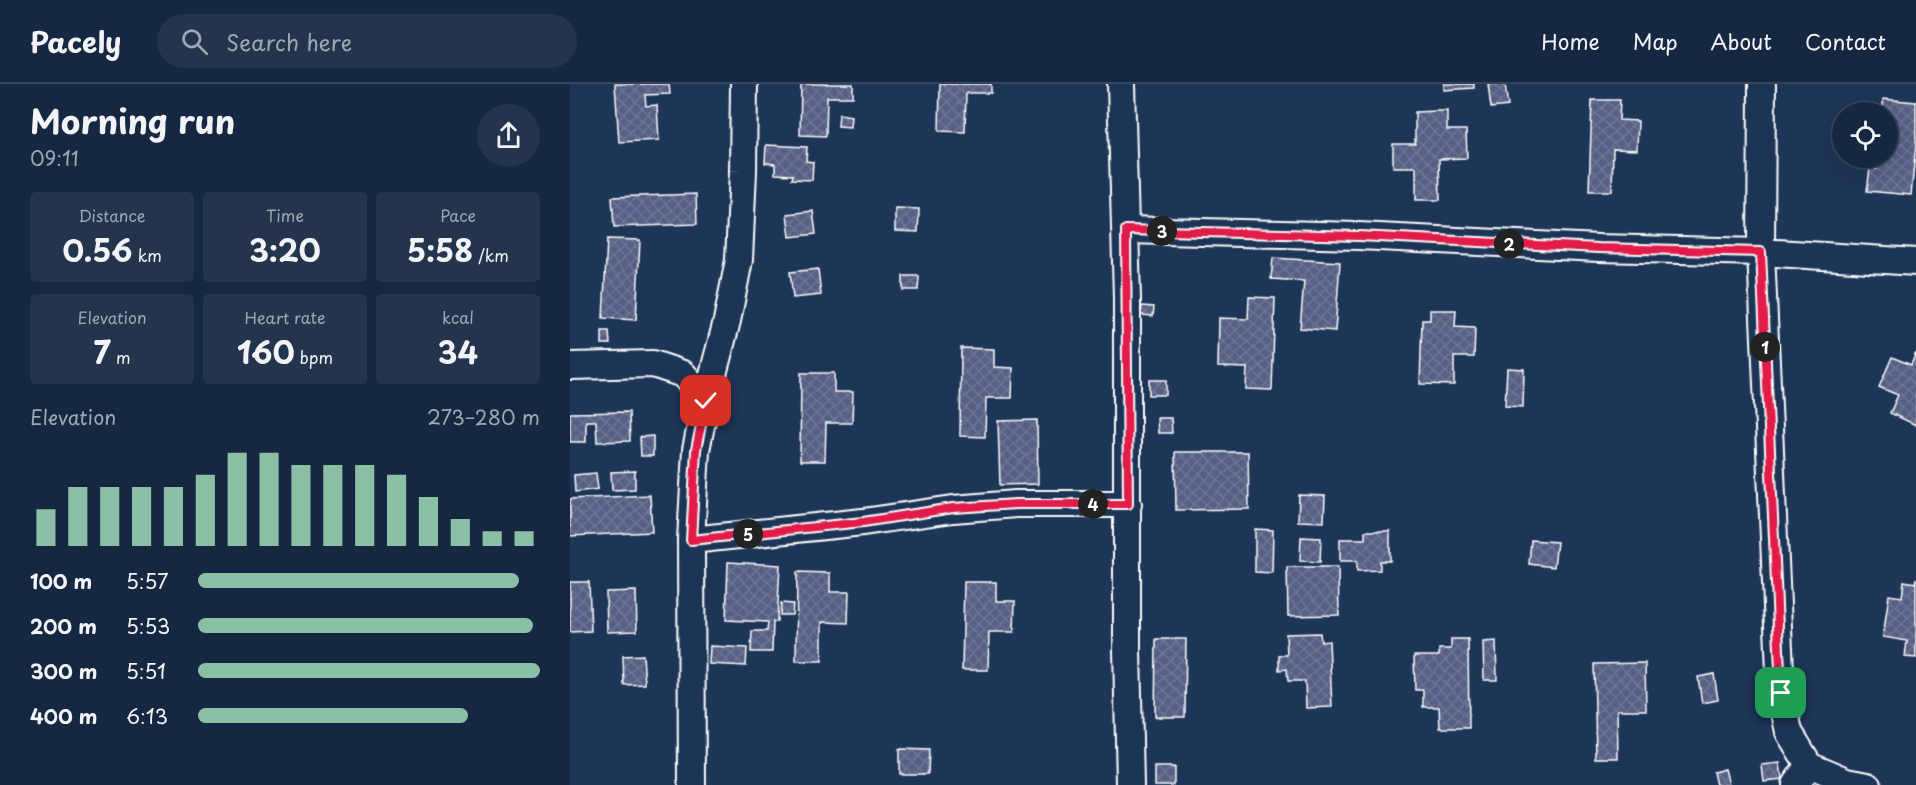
<!DOCTYPE html>
<html lang="en">
<head>
<meta charset="utf-8">
<style>
	:root { --surface:#162841; --page:#23344c; --text:#f1f3f6; --muted:#9ea6b1; --line:#35445a; --accent:#8abfa5 }
	body { margin:0; font-family:"Playpen Sans",sans-serif; background:var(--page); color:var(--text); height:100vh; display:flex; flex-direction:column; font-size:22px; white-space:nowrap }
	* { box-sizing:border-box; margin:0 }
	p { font-size:20px; color:var(--muted) }
	.icon { flex:none; width:33px; height:33px; fill:none; stroke:currentColor; stroke-width:2; stroke-linecap:round; stroke-linejoin:round }
	.map { position:relative; flex:1; overflow:hidden }
	.panel { display:flex; flex-direction:column; background:var(--surface); width:570px }
	.panel>* { flex:none }
	.buttons { position:absolute; left:1262px; top:18px; display:grid; gap:12px }
	.buttons a { display:grid; place-items:center; width:66px; height:66px; border-radius:50%; background:var(--surface); box-shadow:0 6px 24px #0002,0 0 0 2px var(--line); font-size:30px }
	.pin { position:absolute; display:grid; place-items:center; width:51px; height:51px; color:#fff; margin:-26px; border-radius:12px; box-shadow:0 3px 9px #0006 }
	.km { position:absolute; width:30px; height:30px; margin:-15px; border-radius:50%; background:#222; color:#fff; font-size:16px; line-height:30px; text-align:center }
	.round { display:grid; place-items:center; flex:none; width:63px; height:63px; border-radius:32px; background:var(--page) }
	.summary { display:flex; align-items:center; justify-content:space-between; height:102px; padding:0 30px }
	h1 { font-size:33px; font-weight:700; line-height:45px }
	.metrics { display:grid; grid-template-columns:repeat(3,1fr); gap:9px; height:102px; padding:6px 30px }
	.metrics div { display:grid; align-content:center; border-radius:6px; background:var(--page); text-align:center }
	.metrics b { font-size:30px; font-weight:700 }
	.metrics small { font-size:16px; font-weight:400 }
	.metrics p { font-size:16px }
	.chart { height:168px; padding:12px 30px }
	.chart p { display:flex; justify-content:space-between }
	.chart svg { width:100%; height:108px; margin-top:6px; stroke:var(--accent); stroke-width:6 }
	ul { padding:0 30px; list-style:none; font-size:20px }
	li { display:grid; grid-template-columns:96px 72px 1fr; align-items:center; height:45px }
	li i { height:15px; border-radius:8px; background:var(--accent) }
	header { display:flex; align-items:center; gap:36px; box-sizing:border-box; height:84px; padding:0 30px; background:var(--surface); border-bottom:2px solid var(--line) }
	header strong { font-size:28px }
	nav { display:flex; gap:33px; margin-inline-start:auto; font-size:21px }
	.search { width:420px; height:54px; background:var(--page); display:flex; align-items:center; gap:15px; box-sizing:border-box; padding:0 21px; border-radius:33px; color:var(--muted); font-size:22px }
	main { display:flex; flex:1; min-height:0 }
	.map>svg:first-child { display:block }
	.building { fill:url(#building-cross-hatch); stroke:#fff; stroke-width:1.5 }
	.lines { fill:none; stroke-linecap:round; stroke-linejoin:round }
	.street-casing { stroke:#fff; stroke-width:30 }
	.street { stroke:#1d3557; stroke-width:26 }
	.route-casing { stroke:#fff; stroke-width:12 }
	.route { stroke:#e11d48; stroke-width:8 }
</style>
</head>
<body>
<header>
<strong>Pacely</strong>
<div class="search"><svg class="icon" aria-label="search" viewBox="0 0 24 24"><circle cx="10" cy="10" r="6"/><path d="M15 15l6 6"/></svg>Search here</div>
<nav><a>Home</a><a>Map</a><a>About</a><a>Contact</a></nav>
</header>
<main>
<section class="panel">
<div class="summary"><div><h1>Morning run</h1><p>09:11</p></div><a class="round"><svg class="icon" aria-label="share" viewBox="0 0 24 24"><path d="M12 15V3M7 8l5-5 5 5M5 13v7h14v-7"/></svg></a></div>
<div class="metrics">
<div><p>Distance</p><b>0.56<small> km</small></b></div>
<div><p>Time</p><b>3:20</b></div>
<div><p>Pace</p><b>5:58<small> /km</small></b></div>
</div>
<div class="metrics">
<div><p>Elevation</p><b>7<small> m</small></b></div>
<div><p>Heart rate</p><b>160<small> bpm</small></b></div>
<div><p>kcal</p><b>34</b></div>
</div>
<div class="chart"><p><span>Elevation</span>273–280 m</p>
<svg viewBox="0 0 160 44" preserveAspectRatio="none"><path d="M5 44V29M15 44V20M25 44V20M35 44V20M45 44V20M55 44V15M65 44V6M75 44V6M85 44V11M95 44V11M105 44V11M115 44V15M125 44V24M135 44V33M145 44V38M155 44V38"/></svg>
</div>
<ul>
<li><b>100 m</b>5:57<i style="width:94%"></i></li>
<li><b>200 m</b>5:53<i style="width:98%"></i></li>
<li><b>300 m</b>5:51<i style="width:100%"></i></li>
<li><b>400 m</b>6:13<i style="width:79%"></i></li>
</ul>
</section>
<div class="map">
<svg width="1346" height="701" viewBox="0 0 1346 701">
	<defs>
		<pattern id="building-cross-hatch" width="8" height="8" patternUnits="userSpaceOnUse" patternTransform="scale(1.5)"><rect width="8" height="8" fill="#575e84"/><path d="M0 0l8 8M0 8l8-8" fill="none" stroke="#707696"/></pattern>
	</defs>
	<rect width="100%" height="100%" fill="#1d3557"/>
	<filter id="ink" filterUnits="userSpaceOnUse"><feTurbulence type="fractalNoise" baseFrequency=".0167" numOctaves="2"/><feDisplacementMap in="SourceGraphic" scale="12" xChannelSelector="R" yChannelSelector="G"/><feConvolveMatrix kernelMatrix="1 2 1 2 8 2 1 2 1" color-interpolation-filters="sRGB"/></filter>
	<g filter="url(#ink)">
		<!-- building -->
		<g class="building">
			<path d="M 45,0 L 99,0 L 100,10 L 75,11 L 76,22 L 87,21 L 89,56 L 49,58 Z"/>
			<path d="M 231,0 L 283,0 L 283,13 L 257,13 L 256,52 L 230,51 Z"/>
			<path d="M 370,0 L 421,0 L 421,9 L 396,9 L 395,48 L 369,47 Z"/>
			<path d="M 874,0 L 904,0 L 904,4 L 874,6 Z"/>
			<path d="M 918,0 L 935,0 L 938,22 L 921,24 Z"/>
			<path d="M 1313,15 L 1346,18 L 1346,60 L 1341,111 L 1297,107 L 1300,84 L 1307,85 L 1308,74 L 1317,74 L 1317,28 L 1294,28 L 1294,23 L 1313,24 Z"/>
			<path d="M 1022,16 L 1050,16 L 1049,36 L 1068,37 L 1067,66 L 1043,65 L 1042,107 L 1019,107 Z"/>
			<path d="M 868,27 L 877,27 L 877,46 L 896,46 L 897,74 L 869,75 L 870,116 L 846,116 L 846,83 L 823,83 L 823,60 L 845,60 L 845,28 Z"/>
			<path d="M 269,30 L 281,32 L 280,43 L 268,42 Z"/>
			<path d="M 196,61 L 237,63 L 236,77 L 243,78 L 242,96 L 222,95 L 223,91 L 205,90 L 205,80 L 195,79 Z"/>
			<path d="M 126,110 L 127,140 L 44,143 L 42,113 Z"/>
			<path d="M 325,124 L 349,125 L 348,148 L 325,147 Z"/>
			<path d="M 243,127 L 246,150 L 220,153 L 217,130 Z"/>
			<path d="M 37,155 L 70,156 L 66,236 L 33,234 Z"/>
			<path d="M 703,174 L 770,178 L 765,247 L 730,244 L 734,197 L 701,195 Z"/>
			<path d="M 248,185 L 251,211 L 223,214 L 220,188 Z"/>
			<path d="M 333,192 L 349,192 L 348,206 L 333,206 Z"/>
			<path d="M 679,213 L 705,214 L 702,306 L 676,305 L 677,284 L 648,283 L 649,234 L 678,235 Z"/>
			<path d="M 572,222 L 584,223 L 583,232 L 571,231 Z"/>
			<path d="M 860,226 L 886,226 L 885,243 L 905,244 L 904,273 L 884,273 L 884,301 L 850,300 L 852,236 L 860,236 Z"/>
			<path d="M 32,247 L 39,247 L 40,260 L 32,260 Z"/>
			<path d="M 391,264 L 424,265 L 424,283 L 443,284 L 442,314 L 416,314 L 415,353 L 390,352 Z"/>
			<path d="M 1346,269 L 1346,341 L 1320,329 L 1328,311 L 1309,303 L 1322,273 L 1341,281 Z"/>
			<path d="M 937,284 L 954,285 L 953,323 L 935,322 Z"/>
			<path d="M 231,289 L 264,289 L 264,308 L 283,308 L 282,339 L 256,339 L 255,377 L 230,377 Z"/>
			<rect x="579" y="296" width="17" height="15"/>
			<path d="M 59,328 L 60,357 L 27,358 L 26,337 L 16,337 L 16,358 L 0,358 L 0,329 Z"/>
			<path d="M 587,334 L 601,334 L 602,349 L 588,349 Z"/>
			<path d="M 467,336 L 468,400 L 430,401 L 428,337 Z"/>
			<path d="M 83,352 L 83,372 L 71,372 L 70,353 Z"/>
			<path d="M 605,368 L 678,368 L 679,425 L 606,426 Z"/>
			<path d="M 65,387 L 65,405 L 42,406 L 41,388 Z"/>
			<path d="M 26,389 L 28,405 L 5,408 L 4,391 Z"/>
			<path d="M 80,411 L 82,448 L 0,452 L 0,415 Z"/>
			<path d="M 729,411 L 755,412 L 754,438 L 728,437 Z"/>
			<path d="M 685,445 L 703,446 L 702,489 L 685,488 Z"/>
			<path d="M 795,447 L 820,447 L 820,477 L 810,477 L 810,486 L 787,487 L 787,477 L 770,477 L 770,455 L 795,455 Z"/>
			<path d="M 731,453 L 751,454 L 750,478 L 730,477 Z"/>
			<path d="M 961,456 L 987,458 L 984,483 L 959,480 Z"/>
			<path d="M 158,478 L 210,481 L 207,538 L 203,538 L 202,568 L 181,568 L 182,547 L 197,547 L 198,538 L 156,536 Z"/>
			<path d="M 717,483 L 768,483 L 769,531 L 718,532 Z"/>
			<path d="M 227,488 L 260,489 L 260,508 L 279,508 L 278,539 L 252,538 L 252,577 L 226,577 Z"/>
			<path d="M 1346,494 L 1346,574 L 1335,573 L 1337,557 L 1313,553 L 1319,511 L 1332,513 L 1334,497 L 1345,499 Z"/>
			<path d="M 0,498 L 19,498 L 21,547 L 0,548 Z"/>
			<path d="M 394,498 L 426,498 L 426,517 L 445,517 L 444,548 L 419,548 L 418,586 L 392,586 Z"/>
			<path d="M 66,507 L 67,547 L 37,548 L 36,508 Z"/>
			<path d="M 211,519 L 223,520 L 222,531 L 210,531 Z"/>
			<path d="M 750,549 L 751,558 L 759,557 L 762,623 L 736,624 L 735,597 L 718,597 L 717,585 L 709,586 L 709,571 L 717,571 L 716,550 Z"/>
			<path d="M 586,555 L 616,555 L 615,633 L 585,633 Z"/>
			<path d="M 881,555 L 898,555 L 899,644 L 870,644 L 869,623 L 853,623 L 853,606 L 845,606 L 844,572 L 869,572 L 869,565 L 881,565 Z"/>
			<path d="M 926,557 L 927,596 L 914,596 L 913,558 Z"/>
			<path d="M 140,562 L 177,564 L 176,582 L 139,580 Z"/>
			<path d="M 73,571 L 75,600 L 54,601 L 53,572 Z"/>
			<path d="M 1075,579 L 1076,626 L 1047,626 L 1048,674 L 1026,674 L 1024,580 Z"/>
			<path d="M 1144,590 L 1148,616 L 1132,619 L 1128,593 Z"/>
			<path d="M 329,665 L 359,666 L 358,690 L 329,690 Z"/>
			<path d="M 1210,679 L 1212,695 L 1194,697 L 1192,681 Z"/>
			<rect x="585" y="683" width="19" height="18"/>
			<path d="M 1155,685 L 1159,700 L 1146,701 L 1143,688 Z"/>
		</g>
		<g class="lines">
			<defs>
				<g id="street">
					<path d="M 551,0 L 557,214 L 557,566 L 560,701"/>
					<path d="M 1192,0 L 1191,168 L 1211,609 L 1219,648 L 1239,681 L 1277,697 L 1298,701"/>
					<path d="M 556,146 L 789,152 L 1029,164 L 1191,168 L 1346,178"/>
					<path d="M 0,282 L 83,280 L 113,290 L 136,317"/>
					<path d="M 121,456 L 293,438 L 383,425 L 446,420 L 558,420"/>
					<path d="M 122,701 L 121,456 L 126,366 L 136,317 L 157,237 L 169,176 L 173,87 L 174,0"/>
					<path d="M 1225,701 L 1239,681"/>
				</g>
			</defs>
			<!-- street casing -->
			<use href="#street" class="street-casing"/>
			<!-- street -->
			<use href="#street" class="street"/>
		</g>
	</g>
	<g class="lines" filter="url(#ink)">
		<defs>
			<path id="route" d="M 136,317 L 126,366 L 121,456 L 293,438 L 383,424 L 446,420 L 558,420 L 556,146 L 789,152 L 1029,164 L 1191,168 L 1211,609"/>
		</defs>
		<!-- route casing -->
		<use href="#route" class="route-casing"/>
		<!-- route -->
		<use href="#route" class="route"/>
	</g>
</svg>
<div class="buttons">
<a><svg class="icon" aria-label="locate" viewBox="0 0 24 24"><circle cx="12" cy="12" r="6"/><path d="M12 2v4M12 18v4M2 12h4M18 12h4"/></svg></a>
</div>
<div class="pin" style="left:1211px;top:609px;background:#1e9e55"><svg class="icon" aria-label="arrive" viewBox="0 0 24 24"><path d="M6 21V4h12l-3 4 3 4H6"/></svg></div>
<div class="pin" style="left:136px;top:317px;background:#d93025"><svg class="icon" aria-label="check" viewBox="0 0 24 24"><path d="M5 12l5 5 9-10"/></svg></div>
<b class="km" style="left:1195px;top:263px">1</b>
<b class="km" style="left:939px;top:160px">2</b>
<b class="km" style="left:592px;top:147px">3</b>
<b class="km" style="left:523px;top:420px">4</b>
<b class="km" style="left:178px;top:450px">5</b>
</div>
</main>
</body>
</html>
